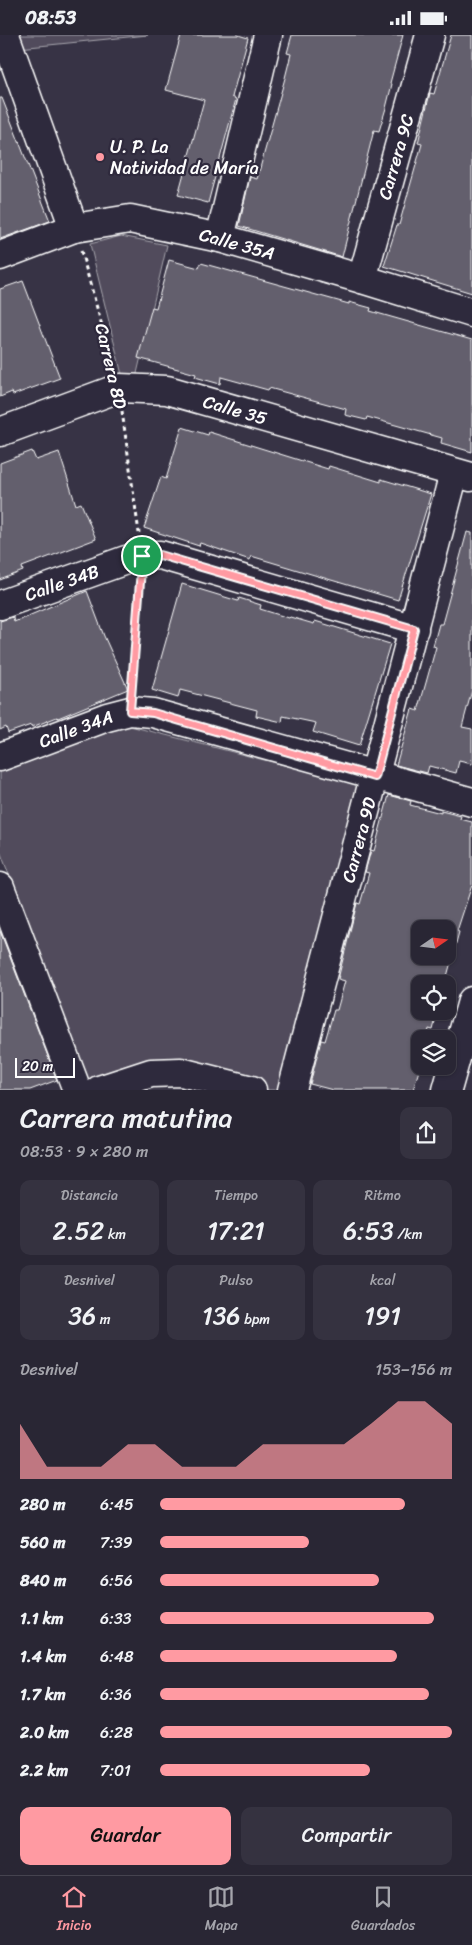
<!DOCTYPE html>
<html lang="es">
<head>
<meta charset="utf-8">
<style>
	:root { --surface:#292634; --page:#353240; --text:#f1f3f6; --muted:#a5a5ac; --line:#45434f; --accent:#ff9aa2 }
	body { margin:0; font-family:Sriracha,sans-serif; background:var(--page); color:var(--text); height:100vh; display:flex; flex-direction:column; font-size:19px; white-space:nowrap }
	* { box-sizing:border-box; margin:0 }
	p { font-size:16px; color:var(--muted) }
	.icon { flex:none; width:28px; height:28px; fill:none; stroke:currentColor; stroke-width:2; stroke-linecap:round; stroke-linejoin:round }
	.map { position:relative; height:1055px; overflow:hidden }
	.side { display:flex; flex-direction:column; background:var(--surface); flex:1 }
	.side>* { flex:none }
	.needle { width:32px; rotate:76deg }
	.tools { position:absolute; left:411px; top:885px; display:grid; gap:10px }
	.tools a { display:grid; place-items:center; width:45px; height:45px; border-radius:10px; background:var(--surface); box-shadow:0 1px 4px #0004,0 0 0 1px var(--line); font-size:25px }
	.scale { position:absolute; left:15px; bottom:12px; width:60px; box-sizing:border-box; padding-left:5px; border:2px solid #fff; border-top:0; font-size:14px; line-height:18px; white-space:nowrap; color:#fff; -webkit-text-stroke:4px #2f2a3d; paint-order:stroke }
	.pin { position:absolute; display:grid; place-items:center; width:42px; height:42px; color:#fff; margin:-21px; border:2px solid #fff; border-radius:50%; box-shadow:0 1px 5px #0007 }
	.round { display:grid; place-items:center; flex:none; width:52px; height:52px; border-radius:10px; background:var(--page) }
	.headline { display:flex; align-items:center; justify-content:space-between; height:85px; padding:0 20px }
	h1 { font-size:28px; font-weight:600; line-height:38px }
	.metrics { display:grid; grid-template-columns:repeat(3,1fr); gap:8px; height:85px; padding:5px 20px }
	.metrics div { display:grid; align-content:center; border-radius:10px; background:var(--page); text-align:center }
	.metrics b { font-size:25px; font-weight:600 }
	.metrics small { font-size:14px; font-weight:400 }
	.metrics p { font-size:14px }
	.chart { height:140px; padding:10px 20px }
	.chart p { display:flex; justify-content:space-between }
	.chart svg { width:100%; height:90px; margin-top:5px; fill:var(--accent); opacity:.7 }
	.primary-button { display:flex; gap:10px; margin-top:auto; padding:10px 20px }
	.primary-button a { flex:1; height:58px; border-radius:10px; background:var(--accent); color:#111; font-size:20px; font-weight:600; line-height:58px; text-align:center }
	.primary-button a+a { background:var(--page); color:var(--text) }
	ul { padding:0 20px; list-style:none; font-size:16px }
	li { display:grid; grid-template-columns:80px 60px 1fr; align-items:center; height:38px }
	li i { height:12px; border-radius:6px; background:var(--accent) }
	.status { display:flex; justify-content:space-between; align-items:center; height:35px; padding:0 25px; background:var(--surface); direction:ltr }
	.status svg { height:14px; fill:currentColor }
	.menu { display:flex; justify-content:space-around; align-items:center; height:70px; border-top:1px solid var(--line); background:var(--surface); font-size:14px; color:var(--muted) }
	.menu a { display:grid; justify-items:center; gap:2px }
	.menu .active { color:var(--accent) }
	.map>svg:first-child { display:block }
	.green { fill:#514c5c; stroke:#a8a6ae }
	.building { fill:#635f6d; stroke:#fff; fill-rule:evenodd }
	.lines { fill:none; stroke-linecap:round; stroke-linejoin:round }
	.minor-casing { stroke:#fff; stroke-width:31 }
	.path { stroke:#fff; stroke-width:3; stroke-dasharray:4 4; stroke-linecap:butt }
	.minor { stroke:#2f2a3d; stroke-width:28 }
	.route-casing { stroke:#fff; stroke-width:10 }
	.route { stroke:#ff9aa2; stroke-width:6 }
	.poi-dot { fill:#ff9aa2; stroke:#2f2a3d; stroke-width:2 }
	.labels { text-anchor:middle; stroke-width:4.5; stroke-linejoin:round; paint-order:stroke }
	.poi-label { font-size:18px; fill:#fff; stroke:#2f2a3d; text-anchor:start }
	.street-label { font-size:18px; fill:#fff; stroke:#2f2a3d }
</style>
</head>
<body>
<div class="status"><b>08:53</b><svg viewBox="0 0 49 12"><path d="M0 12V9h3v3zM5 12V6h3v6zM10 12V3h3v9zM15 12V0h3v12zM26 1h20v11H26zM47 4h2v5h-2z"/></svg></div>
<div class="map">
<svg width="472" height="1055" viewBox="0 0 472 1055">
	<rect width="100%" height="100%" fill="#373345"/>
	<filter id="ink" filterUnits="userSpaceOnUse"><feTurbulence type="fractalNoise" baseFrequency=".02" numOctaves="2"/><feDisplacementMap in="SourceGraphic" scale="10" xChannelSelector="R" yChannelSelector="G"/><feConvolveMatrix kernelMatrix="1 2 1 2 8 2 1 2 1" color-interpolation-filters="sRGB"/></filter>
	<g filter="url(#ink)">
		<!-- green -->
		<g class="green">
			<path d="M 14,0 L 148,0 L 19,13 Z"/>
			<path d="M 121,201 L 167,210 L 135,347 L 124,348 L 90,209 Z"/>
			<path d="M 126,690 L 359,749 L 280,1055 L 211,1055 L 117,1036 L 87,1045 L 0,816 L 0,737 Z"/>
		</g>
		<!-- building -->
		<g class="building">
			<path d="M 181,0 L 238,0 L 248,3 L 232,62 L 236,64 L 208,168 L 178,160 L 204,65 L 166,55 Z"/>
			<path d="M 292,0 L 403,0 L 390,48 L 392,49 L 386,73 L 379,96 L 374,95 L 342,222 L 239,191 L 250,142 L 257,144 L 285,43 L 291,19 L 287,18 Z"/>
			<path d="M 451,0 L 472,0 L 472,258 L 384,231 L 397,190 L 399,190 L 422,109 L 418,108 L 430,58 L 434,59 Z"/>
			<path d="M 0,63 L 2,63 L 50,186 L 0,204 Z"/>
			<path d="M 169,225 L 199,233 L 201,228 L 349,269 L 349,267 L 371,273 L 370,276 L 472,305 L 472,417 L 441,408 L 442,403 L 367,382 L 366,385 L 345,380 L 346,374 L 269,353 L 268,355 L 221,342 L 220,349 L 195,342 L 196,339 L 138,323 L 152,272 L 156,273 Z"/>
			<path d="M 23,246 L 60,343 L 13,360 L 12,357 L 0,362 L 0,254 Z"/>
			<path d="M 182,392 L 208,400 L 209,397 L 328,434 L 329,431 L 381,447 L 381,444 L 431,459 L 398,565 L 251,521 L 250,525 L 200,508 L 199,511 L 144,493 L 161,442 L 166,444 Z"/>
			<path d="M 32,416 L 36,425 L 59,417 L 76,470 L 81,468 L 96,504 L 22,532 L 23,536 L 0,545 L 0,428 Z"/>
			<path d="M 467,497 L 472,498 L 472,655 L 462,692 L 472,694 L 472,729 L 459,726 L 456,738 L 429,731 L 427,738 L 396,730 L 412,674 L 418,676 L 436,612 L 433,611 L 439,589 L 442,589 Z"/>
			<path d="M 182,549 L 238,566 L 239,563 L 261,570 L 260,574 L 289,583 L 290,582 L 314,589 L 315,586 L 390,609 L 359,711 L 313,697 L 316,688 L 283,681 L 282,687 L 256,681 L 257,675 L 180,655 L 178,663 L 152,655 Z"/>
			<path d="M 87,556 L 104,601 L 128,654 L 58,683 L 57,682 L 32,692 L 31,690 L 8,698 L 6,692 L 0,695 L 0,586 L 13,582 L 14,587 Z"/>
			<path d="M 389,760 L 411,766 L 410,770 L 441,778 L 441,776 L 461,781 L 460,784 L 472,787 L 472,850 L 457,896 L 459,897 L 445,949 L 420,949 L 420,976 L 438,976 L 433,995 L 429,994 L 427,1004 L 420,1004 L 420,1032 L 413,1055 L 333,1055 L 310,1049 L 321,1005 L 325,1006 L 334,975 L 337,975 L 345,946 L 338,944 L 357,868 L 360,869 L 369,838 L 365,837 L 371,815 L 374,816 ZM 420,894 L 448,894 L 448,921 L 420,921 Z"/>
			<path d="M 0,896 L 57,1045 L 30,1055 L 0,1055 Z"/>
		</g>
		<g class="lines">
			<defs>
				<g id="minor">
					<path d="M 5,0 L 74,193"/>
					<path d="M 220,203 L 268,0"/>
					<path d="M 0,221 L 74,193 L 130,184 L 220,203 L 362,244 L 472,278"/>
					<path d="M 362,244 L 430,0"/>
					<path d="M 0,397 L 119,353 L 167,355 L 471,442"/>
					<path d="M 0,570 L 126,525 L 142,521 L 160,520 L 414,594"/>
					<path d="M 0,722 L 107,682 L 130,676 L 153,678 L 472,767"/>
					<path d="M 0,852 L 77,1055"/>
					<path d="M 99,1055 L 151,1038 L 181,1037 L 252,1055"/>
					<path d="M 292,1055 L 454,438"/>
					<path d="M 447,1055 L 472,966"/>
				</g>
			</defs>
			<!-- minor casing -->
			<use href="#minor" class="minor-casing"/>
			<!-- path -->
			<g class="path">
				<path d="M 81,216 L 113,330"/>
				<path d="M 122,376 L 139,498"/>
				<path d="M 132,653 L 140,544"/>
			</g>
			<!-- minor -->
			<use href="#minor" class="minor"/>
		</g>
	</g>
	<g class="lines" filter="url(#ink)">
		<defs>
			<path id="route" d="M 160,520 L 414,594 L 375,742 L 153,678 L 130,676 L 142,521 Z"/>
		</defs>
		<!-- route casing -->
		<use href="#route" class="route-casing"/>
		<!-- route -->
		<use href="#route" class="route"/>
	</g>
	<!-- markers -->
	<circle class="poi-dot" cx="100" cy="122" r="5"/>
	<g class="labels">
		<!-- poi labels -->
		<g class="poi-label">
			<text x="110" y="118">U. P. La<tspan x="110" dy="21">Natividad de María</tspan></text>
		</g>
		<!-- street labels -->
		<g class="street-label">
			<text transform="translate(396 122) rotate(-74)" y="6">Carrera 9C</text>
			<text transform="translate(237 209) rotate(15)" y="6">Calle 35A</text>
			<text transform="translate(111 331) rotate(77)" y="6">Carrera 8D</text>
			<text transform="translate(235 375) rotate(16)" y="6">Calle 35</text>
			<text transform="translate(62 548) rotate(-19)" y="6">Calle 34B</text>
			<text transform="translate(76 694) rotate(-20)" y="6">Calle 34A</text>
			<text transform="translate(359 805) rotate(-75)" y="6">Carrera 9D</text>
		</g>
	</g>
</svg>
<div class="tools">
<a><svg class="needle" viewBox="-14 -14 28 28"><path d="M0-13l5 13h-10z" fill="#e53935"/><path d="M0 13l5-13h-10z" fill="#a5a5ac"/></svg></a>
<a><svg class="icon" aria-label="locate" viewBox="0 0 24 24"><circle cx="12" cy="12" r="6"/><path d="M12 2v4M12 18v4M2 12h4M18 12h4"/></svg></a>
<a><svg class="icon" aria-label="layers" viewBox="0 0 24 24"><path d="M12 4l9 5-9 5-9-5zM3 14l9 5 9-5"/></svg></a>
</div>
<div class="scale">20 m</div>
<div class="pin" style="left:142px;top:521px;background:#1e9e55"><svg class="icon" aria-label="arrive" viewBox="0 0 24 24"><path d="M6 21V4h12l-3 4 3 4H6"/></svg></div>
</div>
<section class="side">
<div class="headline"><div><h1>Carrera matutina</h1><p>08:53 · 9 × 280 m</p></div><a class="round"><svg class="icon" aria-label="share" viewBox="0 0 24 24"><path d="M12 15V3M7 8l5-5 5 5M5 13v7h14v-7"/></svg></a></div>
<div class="metrics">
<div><p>Distancia</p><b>2.52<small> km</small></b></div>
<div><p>Tiempo</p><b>17:21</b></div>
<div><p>Ritmo</p><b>6:53<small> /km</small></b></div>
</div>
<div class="metrics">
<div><p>Desnivel</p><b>36<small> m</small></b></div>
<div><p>Pulso</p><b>136<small> bpm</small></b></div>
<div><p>kcal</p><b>191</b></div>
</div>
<div class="chart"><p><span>Desnivel</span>153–156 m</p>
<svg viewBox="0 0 160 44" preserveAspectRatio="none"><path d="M0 44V17L10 38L20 38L30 38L40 27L50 27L60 38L70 38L80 38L90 27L100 27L110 27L120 27L130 17L140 6L150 6L160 17V44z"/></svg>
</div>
<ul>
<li><b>280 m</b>6:45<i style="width:84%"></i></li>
<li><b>560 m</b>7:39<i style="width:51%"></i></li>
<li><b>840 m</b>6:56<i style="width:75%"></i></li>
<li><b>1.1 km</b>6:33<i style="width:94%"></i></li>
<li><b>1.4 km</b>6:48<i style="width:81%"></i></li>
<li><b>1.7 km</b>6:36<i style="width:92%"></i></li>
<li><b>2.0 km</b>6:28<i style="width:100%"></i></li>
<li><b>2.2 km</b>7:01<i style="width:72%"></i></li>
</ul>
<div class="primary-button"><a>Guardar</a><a>Compartir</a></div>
</section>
<nav class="menu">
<a class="active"><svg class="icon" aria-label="home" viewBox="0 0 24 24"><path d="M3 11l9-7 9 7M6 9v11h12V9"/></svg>Inicio</a>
<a><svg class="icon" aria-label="map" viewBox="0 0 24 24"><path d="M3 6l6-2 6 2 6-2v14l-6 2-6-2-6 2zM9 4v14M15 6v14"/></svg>Mapa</a>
<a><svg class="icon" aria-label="saved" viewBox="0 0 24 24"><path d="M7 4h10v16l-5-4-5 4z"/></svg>Guardados</a>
</nav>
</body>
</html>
